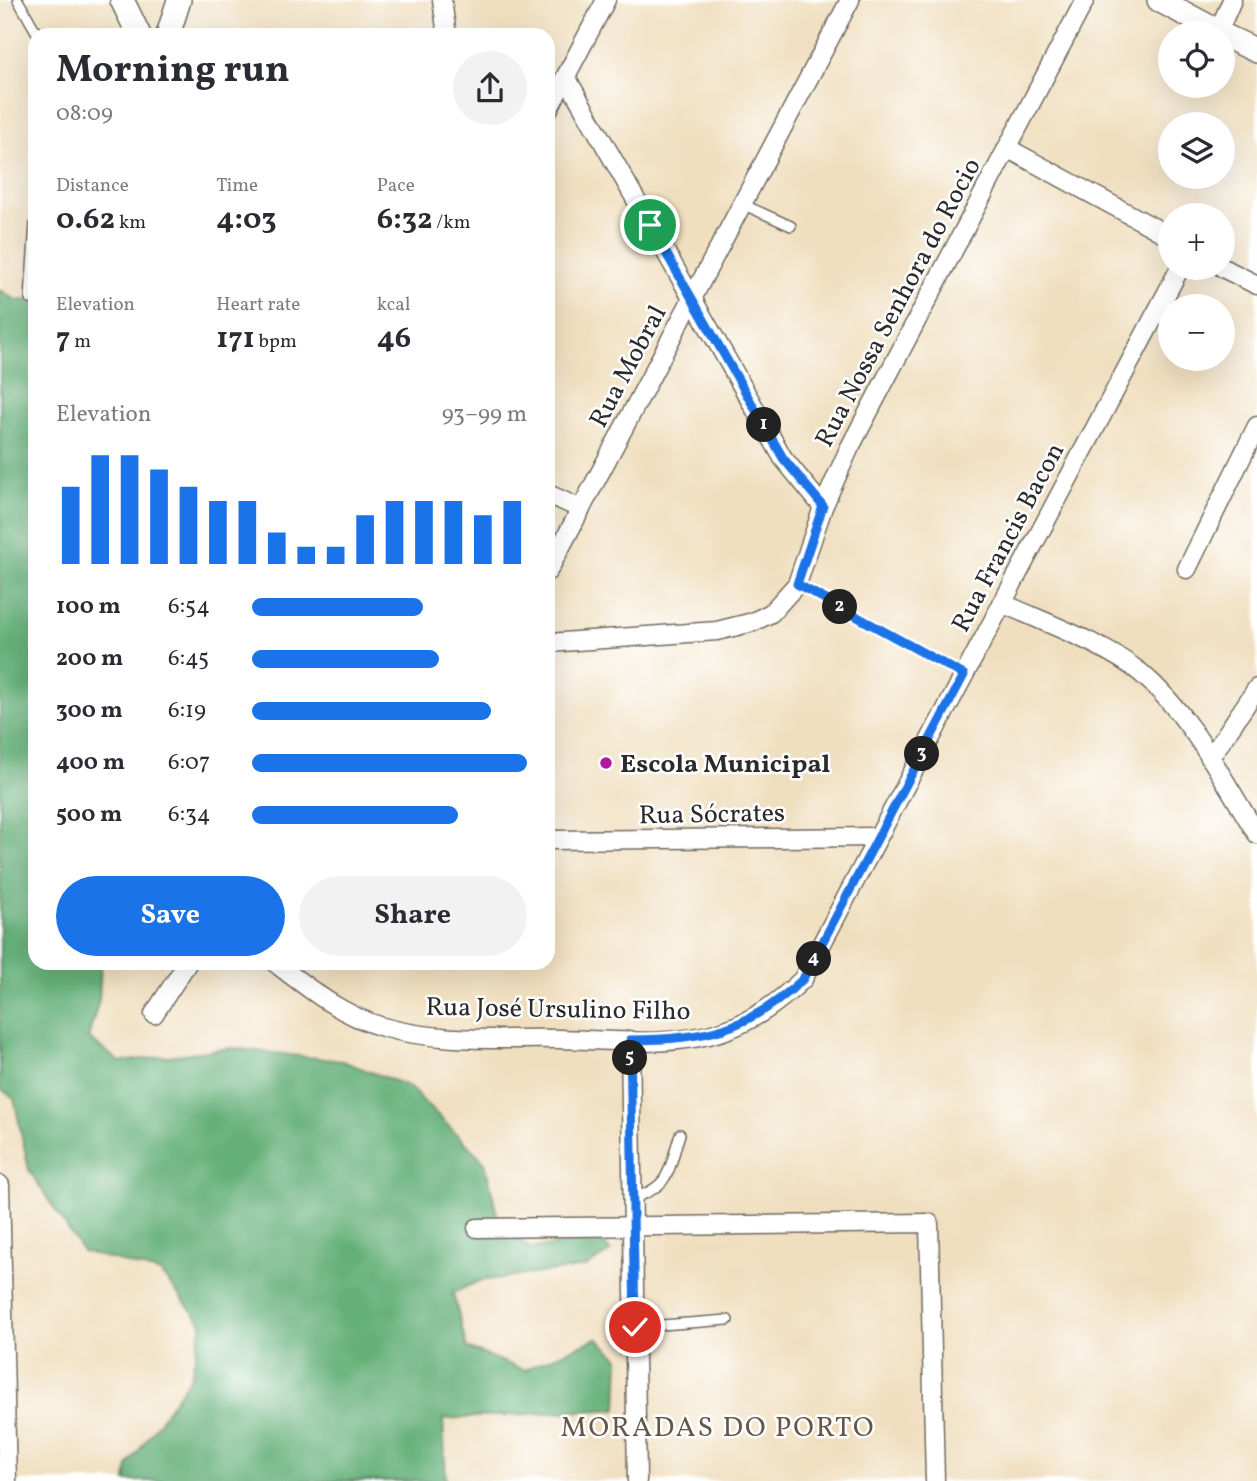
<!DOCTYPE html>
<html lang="en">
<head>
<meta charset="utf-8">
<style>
	:root { --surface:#fff; --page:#f2f2f3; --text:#2b2b33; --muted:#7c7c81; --accent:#1a73e8 }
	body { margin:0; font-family:Vollkorn,serif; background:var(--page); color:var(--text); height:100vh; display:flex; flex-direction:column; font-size:26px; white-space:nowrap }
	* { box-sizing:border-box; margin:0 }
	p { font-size:23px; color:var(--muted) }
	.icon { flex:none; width:38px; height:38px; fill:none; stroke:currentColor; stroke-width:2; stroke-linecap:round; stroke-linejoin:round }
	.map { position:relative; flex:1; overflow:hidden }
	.drawer { position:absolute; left:28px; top:28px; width:527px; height:942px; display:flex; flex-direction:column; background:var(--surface); border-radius:21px; box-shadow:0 7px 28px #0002 }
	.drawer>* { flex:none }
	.controls { position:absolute; left:1158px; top:21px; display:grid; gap:14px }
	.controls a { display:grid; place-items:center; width:77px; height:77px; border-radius:50%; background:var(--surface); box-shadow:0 7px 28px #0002; font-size:35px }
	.pin { position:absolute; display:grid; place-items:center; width:60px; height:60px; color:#fff; margin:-30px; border:4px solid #fff; border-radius:50%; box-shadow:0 2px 7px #0007 }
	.km { position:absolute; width:35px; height:35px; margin:-18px; border-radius:50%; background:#222; color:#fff; font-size:19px; line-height:35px; text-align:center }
	.round { display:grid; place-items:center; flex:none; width:74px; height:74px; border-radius:37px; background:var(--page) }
	.head { display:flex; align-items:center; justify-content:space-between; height:119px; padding:0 28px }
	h1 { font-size:38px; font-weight:700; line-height:52px }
	.figures { display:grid; grid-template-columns:repeat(3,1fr); gap:10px; height:119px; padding:7px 28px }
	.figures div { display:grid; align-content:center }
	.figures b { font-size:30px; font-weight:700 }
	.figures small { font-size:19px; font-weight:400 }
	.figures p { font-size:19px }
	.chart { height:196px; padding:14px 28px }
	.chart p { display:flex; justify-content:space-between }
	.chart svg { width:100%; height:126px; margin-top:7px; stroke:var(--accent); stroke-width:6 }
	.action { display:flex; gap:14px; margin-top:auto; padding:14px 28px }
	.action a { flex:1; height:80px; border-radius:42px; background:var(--accent); color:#fff; font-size:28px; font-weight:700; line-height:80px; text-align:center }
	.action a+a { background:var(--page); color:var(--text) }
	ul { padding:0 28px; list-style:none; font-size:23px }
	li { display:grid; grid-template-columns:112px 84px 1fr; align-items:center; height:52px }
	li i { height:18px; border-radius:9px; background:var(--accent) }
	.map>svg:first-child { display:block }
	.forest { fill:#65b078; stroke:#486e52; stroke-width:2 }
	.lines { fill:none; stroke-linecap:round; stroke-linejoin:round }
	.service-casing { stroke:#706a5f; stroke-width:12 }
	.minor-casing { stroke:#706a5f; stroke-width:21 }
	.tertiary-casing { stroke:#706a5f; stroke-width:26 }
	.path { stroke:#706a5f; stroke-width:2.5; stroke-dasharray:5 5; stroke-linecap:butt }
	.service { stroke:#fff; stroke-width:9 }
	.minor { stroke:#fff; stroke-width:18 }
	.tertiary { stroke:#fff; stroke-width:23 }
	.route-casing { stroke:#fff; stroke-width:14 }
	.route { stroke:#1a73e8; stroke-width:9 }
	.poi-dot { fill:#b5179e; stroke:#fff; stroke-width:2.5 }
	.labels { text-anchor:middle; stroke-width:5; stroke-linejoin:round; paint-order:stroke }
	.street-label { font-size:26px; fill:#2b2b2b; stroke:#fff }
	.poi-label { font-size:26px; font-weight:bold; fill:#2b2b2b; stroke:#fff; text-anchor:start }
	.neighbourhood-label { font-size:28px; letter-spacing:2px; fill:#645649; stroke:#fff }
</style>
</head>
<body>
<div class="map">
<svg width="1257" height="1481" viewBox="0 0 1257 1481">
	<rect width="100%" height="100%" fill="#fff"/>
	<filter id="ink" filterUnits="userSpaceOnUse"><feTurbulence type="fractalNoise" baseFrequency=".0143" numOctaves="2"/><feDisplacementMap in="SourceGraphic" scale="14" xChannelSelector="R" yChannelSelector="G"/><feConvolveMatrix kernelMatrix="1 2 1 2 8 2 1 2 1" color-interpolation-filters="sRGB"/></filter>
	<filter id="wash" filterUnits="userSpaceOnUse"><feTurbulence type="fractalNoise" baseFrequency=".00686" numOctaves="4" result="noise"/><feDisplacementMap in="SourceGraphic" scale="28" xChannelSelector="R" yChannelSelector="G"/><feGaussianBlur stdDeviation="1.57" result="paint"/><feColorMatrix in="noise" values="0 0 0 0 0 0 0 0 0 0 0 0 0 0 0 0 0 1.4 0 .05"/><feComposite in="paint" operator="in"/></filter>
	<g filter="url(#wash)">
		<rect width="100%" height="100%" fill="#f0dfbf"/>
		<!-- forest -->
		<path class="forest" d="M 0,290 L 16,300 L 35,301 L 35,962 L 101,963 L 99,1000 L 88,1038 L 120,1062 L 231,1048 L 342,1061 L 408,1086 L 485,1162 L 499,1222 L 529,1248 L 600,1241 L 611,1251 L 586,1267 L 479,1281 L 453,1293 L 467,1348 L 524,1370 L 597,1338 L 619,1358 L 617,1409 L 443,1419 L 446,1481 L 126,1481 L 128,1466 L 191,1376 L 202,1323 L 161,1273 L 82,1251 L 29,1170 L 14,1098 L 0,1089 Z"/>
	</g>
	<g filter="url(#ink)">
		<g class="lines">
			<defs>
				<g id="service">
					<path d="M 18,0 L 38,35"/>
					<path d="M 742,204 L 791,226"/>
					<path d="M 30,299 L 35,222"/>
					<path d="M 633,1198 C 672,1186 668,1170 680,1134"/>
					<path d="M 635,1327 L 728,1320"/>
				</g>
				<g id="minor">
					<path d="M 442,0 L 447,35"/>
					<path d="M 1218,32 L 1232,0"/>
					<path d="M 566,77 L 783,458 L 823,507"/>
					<path d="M 548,110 L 606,0"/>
					<path d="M 1007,148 L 1171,237"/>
					<path d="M 1223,268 L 1257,285"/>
					<path d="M 548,494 L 581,509"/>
					<path d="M 1187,569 L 1257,426"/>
					<path d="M 548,571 L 850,0"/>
					<path d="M 1002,603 C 1045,623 1104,643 1141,673 C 1191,715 1223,780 1257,834"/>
					<path d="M 548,643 L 717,631 L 753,622 L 771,613 L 797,584 L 823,507 L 849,449 L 1085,0"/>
					<path d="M 1210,758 L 1257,688"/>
					<path d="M 548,840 L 878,837"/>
					<path d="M 274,962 C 308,988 341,1015 383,1027 C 439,1043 501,1038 559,1039 C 612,1040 672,1048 723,1031 C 755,1020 779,1002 803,979 L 1180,268"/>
					<path d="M 154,1014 L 188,962"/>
					<path d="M 630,1040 L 637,1481"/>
					<path d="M 0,1185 L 7,1481"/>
					<path d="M 477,1228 L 929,1223 L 935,1481"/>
				</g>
				<g id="tertiary">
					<path d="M 122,0 L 139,35"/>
					<path d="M 1159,0 L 1221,33"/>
					<path d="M 168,35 L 179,0"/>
					<path d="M 1223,35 L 1257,51"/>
				</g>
			</defs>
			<!-- service casing -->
			<use href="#service" class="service-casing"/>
			<!-- minor casing -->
			<use href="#minor" class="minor-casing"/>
			<!-- tertiary casing -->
			<use href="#tertiary" class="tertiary-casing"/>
			<!-- path -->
			<path class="path" d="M 810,591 L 949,667"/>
			<!-- service -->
			<use href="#service" class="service"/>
			<!-- minor -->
			<use href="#minor" class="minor"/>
			<!-- tertiary -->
			<use href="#tertiary" class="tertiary"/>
		</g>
	</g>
	<g class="lines" filter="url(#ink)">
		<defs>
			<path id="route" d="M 635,1327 L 630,1040 C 702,1040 749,1031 803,979 L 964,675 L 797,584 L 823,506 L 783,458 L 650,225"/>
		</defs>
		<!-- route casing -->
		<use href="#route" class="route-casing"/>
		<!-- route -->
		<use href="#route" class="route"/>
	</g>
	<!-- markers -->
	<circle class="poi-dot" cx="606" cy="763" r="7"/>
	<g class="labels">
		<!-- street labels -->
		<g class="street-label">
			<text transform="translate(897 302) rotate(-62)" y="9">Rua Nossa Senhora do Rocio</text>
			<text transform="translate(627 366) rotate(-62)" y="9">Rua Mobral</text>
			<text transform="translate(1007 537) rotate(-62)" y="9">Rua Francis Bacon</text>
			<text transform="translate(712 813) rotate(-1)" y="9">Rua Sócrates</text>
			<text transform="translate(558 1008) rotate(1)" y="9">Rua José Ursulino Filho</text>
		</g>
		<!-- poi labels -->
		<g class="poi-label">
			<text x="620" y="772">Escola Municipal</text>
		</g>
		<!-- neighbourhood labels -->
		<g class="neighbourhood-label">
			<text x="718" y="1436">MORADAS DO PORTO</text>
		</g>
	</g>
</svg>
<div class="controls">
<a><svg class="icon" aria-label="locate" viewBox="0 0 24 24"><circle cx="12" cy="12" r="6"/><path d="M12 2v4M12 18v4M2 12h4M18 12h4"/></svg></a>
<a><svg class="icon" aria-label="layers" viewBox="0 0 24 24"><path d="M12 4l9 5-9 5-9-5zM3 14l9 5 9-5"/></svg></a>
<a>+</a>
<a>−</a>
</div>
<div class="pin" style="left:650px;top:225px;background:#1e9e55"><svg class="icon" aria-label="arrive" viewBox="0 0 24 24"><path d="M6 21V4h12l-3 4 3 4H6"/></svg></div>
<div class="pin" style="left:635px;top:1327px;background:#d93025"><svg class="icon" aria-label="check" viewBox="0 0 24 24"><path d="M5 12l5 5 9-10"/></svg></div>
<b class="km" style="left:764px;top:425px">1</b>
<b class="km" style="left:840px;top:607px">2</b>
<b class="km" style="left:922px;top:754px">3</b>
<b class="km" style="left:814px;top:959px">4</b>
<b class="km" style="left:630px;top:1058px">5</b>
<section class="drawer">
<div class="head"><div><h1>Morning run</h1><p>08:09</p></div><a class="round"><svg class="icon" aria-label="share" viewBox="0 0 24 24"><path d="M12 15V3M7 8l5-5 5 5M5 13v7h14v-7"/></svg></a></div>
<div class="figures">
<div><p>Distance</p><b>0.62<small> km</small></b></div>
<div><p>Time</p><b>4:03</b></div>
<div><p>Pace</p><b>6:32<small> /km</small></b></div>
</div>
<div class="figures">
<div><p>Elevation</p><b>7<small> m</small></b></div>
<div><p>Heart rate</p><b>171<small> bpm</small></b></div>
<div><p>kcal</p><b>46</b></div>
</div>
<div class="chart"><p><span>Elevation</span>93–99 m</p>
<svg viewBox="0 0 160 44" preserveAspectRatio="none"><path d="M5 44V17M15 44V6M25 44V6M35 44V11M45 44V17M55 44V22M65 44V22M75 44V33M85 44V38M95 44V38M105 44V27M115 44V22M125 44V22M135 44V22M145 44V27M155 44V22"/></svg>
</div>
<ul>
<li><b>100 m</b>6:54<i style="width:62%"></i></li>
<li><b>200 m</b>6:45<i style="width:68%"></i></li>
<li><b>300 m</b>6:19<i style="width:87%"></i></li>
<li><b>400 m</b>6:07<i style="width:100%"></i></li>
<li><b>500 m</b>6:34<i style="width:75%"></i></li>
</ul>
<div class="action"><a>Save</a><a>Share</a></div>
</section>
</div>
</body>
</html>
